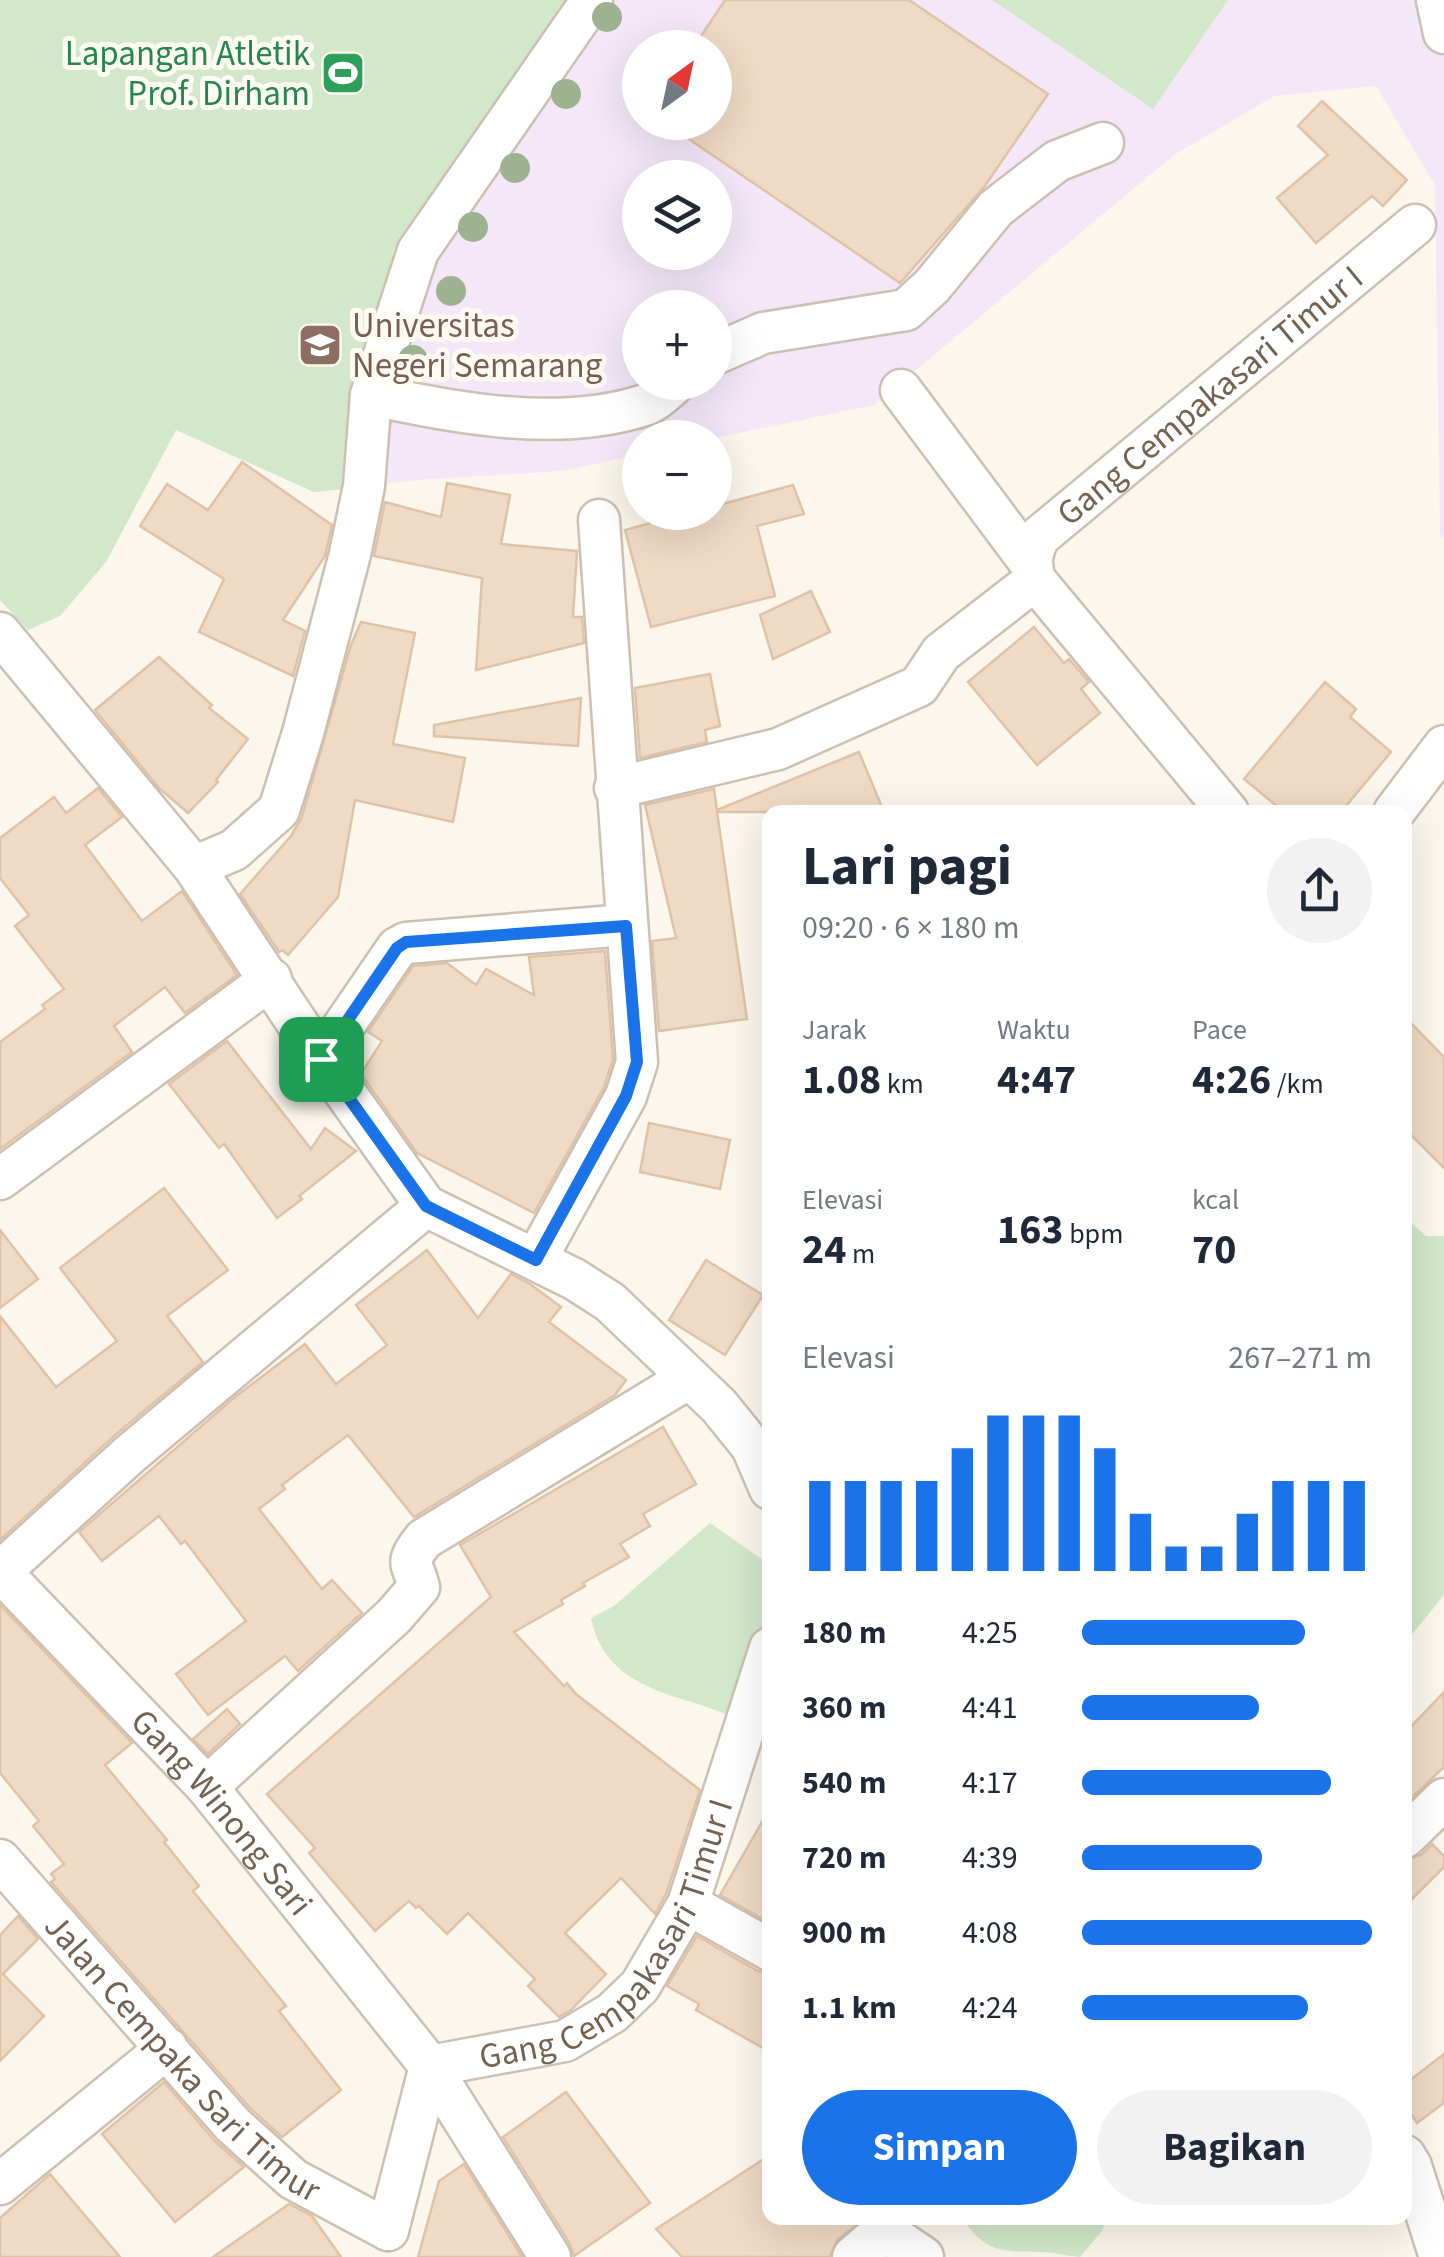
<!DOCTYPE html>
<html lang="id">
<head>
<meta charset="utf-8">
<style>
	:root { --surface:#fff; --page:#f2f2f3; --text:#1f2937; --muted:#747a83; --accent:#1a73e8 }
	body { margin:0; font-family:"Source Sans 3",sans-serif; background:var(--page); color:var(--text); height:100vh; display:flex; flex-direction:column; font-size:38px; white-space:nowrap }
	* { box-sizing:border-box; margin:0 }
	p { font-size:32px; color:var(--muted) }
	.icon { flex:none; width:55px; height:55px; fill:none; stroke:currentColor; stroke-width:2; stroke-linecap:round; stroke-linejoin:round }
	.map { position:relative; flex:1; overflow:hidden }
	.details { position:absolute; left:762px; top:805px; width:650px; height:1420px; display:flex; flex-direction:column; background:var(--surface); border-radius:20px; box-shadow:0 10px 40px #0002 }
	.details>* { flex:none }
	.needle { width:65px; rotate:33deg }
	.fabs { position:absolute; left:622px; top:30px; display:grid; gap:20px }
	.fabs a { display:grid; place-items:center; width:110px; height:110px; border-radius:50%; background:var(--surface); box-shadow:0 10px 40px #0002; font-size:50px }
	.pin { position:absolute; display:grid; place-items:center; width:85px; height:85px; color:#fff; margin:-42px; border-radius:20px; box-shadow:0 5px 15px #0006 }
	.round { display:grid; place-items:center; flex:none; width:105px; height:105px; border-radius:52px; background:var(--page) }
	.summary { display:flex; align-items:center; justify-content:space-between; height:170px; padding:0 40px }
	h1 { font-size:55px; font-weight:700; line-height:75px }
	.figures { display:grid; grid-template-columns:repeat(3,1fr); gap:15px; height:170px; padding:10px 40px }
	.figures div { display:grid; align-content:center }
	.figures b { font-size:42px; font-weight:700 }
	.figures small { font-size:28px; font-weight:400 }
	.figures p { font-size:28px }
	.chart { height:280px; padding:20px 40px }
	.chart p { display:flex; justify-content:space-between }
	.chart svg { width:100%; height:180px; margin-top:10px; stroke:var(--accent); stroke-width:6 }
	.button { display:flex; gap:20px; margin-top:auto; padding:20px 40px }
	.button a { flex:1; height:115px; border-radius:60px; background:var(--accent); color:#fff; font-size:40px; font-weight:700; line-height:115px; text-align:center }
	.button a+a { background:var(--page); color:var(--text) }
	ul { padding:0 40px; list-style:none; font-size:32px }
	li { display:grid; grid-template-columns:160px 120px 1fr; align-items:center; height:75px }
	li i { height:25px; border-radius:12px; background:var(--accent) }
	.map>svg:first-child { display:block }
	.education { fill:#f4e8f8; fill-rule:evenodd }
	.green { fill:#d3e8ca }
	.building { fill:#efdac5; stroke:#e0c3a7; stroke-width:2.5 }
	.lines { fill:none; stroke-linecap:round; stroke-linejoin:round }
	.minor-casing { stroke:#cdc0b2; stroke-width:45 }
	.minor { stroke:#fff; stroke-width:40 }
	.tree { fill:#9eb292 }
	.route-casing { stroke:#fff; stroke-width:20 }
	.route { stroke:#1a73e8; stroke-width:12 }
	.labels { text-anchor:middle; stroke-width:10; stroke-linejoin:round; paint-order:stroke }
	.leisure-label { font-size:35px; fill:#27864d; stroke:#fefbf2; text-anchor:end }
	.education-label { font-size:35px; fill:#785e54; stroke:#fefbf2; text-anchor:start }
	.street-label { font-size:35px; fill:#756150; stroke:#fefbf2 }
</style>
</head>
<body>
<div class="map">
<svg width="1444" height="2257" viewBox="0 0 1444 2257">
	<rect width="100%" height="100%" fill="#fbf7ec"/>
	<!-- education -->
	<path class="education" d="M 0,0 L 1444,0 L 1444,539 L 1440,533 L 1435,185 L 1376,86 L 1274,96 L 1174,155 L 874,405 L 715,438 L 640,438 L 640,454 L 563,471 L 417,480 L 314,492 L 176,430 L 106,562 L 60,616 L 28,630 L 0,600 ZM 640,48 L 715,48 L 715,122 L 640,122 ZM 640,178 L 715,178 L 715,252 L 640,252 ZM 640,308 L 715,308 L 715,382 L 640,382 Z"/>
	<!-- green -->
	<g class="green">
		<path d="M 0,0 L 581,0 L 409,245 L 352,488 L 314,492 L 176,430 L 106,562 L 60,616 L 28,630 L 0,600 Z"/>
		<path d="M 992,0 L 1228,0 L 1153,109 Z"/>
		<path d="M 1405,1217 L 1426,1236 L 1444,1236 L 1444,1595 L 1405,1643 Z"/>
		<path d="M 710,1523 L 770,1565 L 770,1731 C 745,1722 720,1711 695,1703 C 647,1689 602,1673 591,1618 L 614,1606 Z"/>
		<path d="M 962,2218 L 1107,2218 L 1102,2231 L 1080,2257 C 1067,2256 1053,2252 1039,2252 C 1000,2251 986,2253 962,2218 Z"/>
	</g>
	<!-- building -->
	<g class="building">
		<path d="M 725,0 L 909,0 L 1048,94 L 984,187 L 900,283 L 664,122 L 715,122 L 715,48 L 693,48 Z"/>
		<path d="M 1322,101 L 1407,180 L 1383,206 L 1372,196 L 1316,243 L 1277,198 L 1328,155 L 1298,126 Z"/>
		<path d="M 242,462 L 332,525 L 325,556 L 283,620 L 305,631 L 293,676 L 199,632 L 224,579 L 140,526 L 167,484 L 208,510 Z"/>
		<path d="M 447,483 L 510,495 L 501,544 L 577,551 L 573,617 L 582,617 L 584,643 L 476,670 L 482,578 L 374,556 L 385,502 L 441,517 Z"/>
		<path d="M 793,485 L 804,514 L 757,526 L 775,596 L 651,627 L 625,530 L 690,512 L 715,512 L 715,506 Z"/>
		<path d="M 811,591 L 830,632 L 773,659 L 760,615 Z"/>
		<path d="M 361,622 L 415,633 L 393,744 L 465,758 L 453,822 L 355,800 L 338,897 L 288,955 L 282,950 L 279,952 L 240,894 L 291,836 L 302,817 L 351,645 Z"/>
		<path d="M 1034,627 L 1064,663 L 1069,659 L 1089,682 L 1081,689 L 1100,713 L 1037,765 L 968,682 Z"/>
		<path d="M 159,657 L 212,705 L 209,708 L 248,739 L 216,780 L 218,782 L 188,813 L 159,788 L 95,710 Z"/>
		<path d="M 710,674 L 720,726 L 705,730 L 707,742 L 640,758 L 635,688 Z"/>
		<path d="M 1325,682 L 1356,709 L 1350,717 L 1391,752 L 1341,812 L 1284,812 L 1244,779 Z"/>
		<path d="M 581,698 L 578,746 L 434,736 L 434,725 Z"/>
		<path d="M 859,752 L 884,812 L 717,812 L 747,1019 L 659,1031 L 652,941 L 676,938 L 645,805 L 714,789 L 717,810 Z"/>
		<path d="M 98,788 L 122,817 L 85,845 L 142,921 L 182,891 L 237,975 L 185,1013 L 165,987 L 114,1026 L 132,1052 L 0,1149 L 0,1042 L 45,1009 L 42,1005 L 64,989 L 15,926 L 29,915 L 0,878 L 0,838 L 54,797 L 66,813 Z"/>
		<path d="M 605,951 L 613,1059 L 604,1087 L 534,1213 L 417,1153 L 361,1074 L 382,1041 L 368,1032 L 413,966 L 447,963 L 476,985 L 486,969 L 534,995 L 529,957 Z"/>
		<path d="M 1405,1017 L 1444,1057 L 1444,1168 L 1405,1129 Z"/>
		<path d="M 227,1041 L 311,1149 L 325,1128 L 356,1151 L 299,1196 L 302,1199 L 277,1218 L 224,1144 L 219,1148 L 169,1084 Z"/>
		<path d="M 649,1123 L 730,1140 L 720,1189 L 640,1172 Z"/>
		<path d="M 164,1188 L 228,1270 L 167,1316 L 203,1362 L 114,1436 L 0,1540 L 0,1316 L 56,1387 L 117,1341 L 60,1268 Z"/>
		<path d="M 0,1230 L 38,1279 L 0,1308 Z"/>
		<path d="M 427,1250 L 478,1318 L 511,1274 L 530,1284 L 561,1307 L 549,1322 L 626,1380 L 615,1395 L 414,1517 L 348,1435 L 282,1485 L 285,1489 L 259,1509 L 322,1589 L 332,1580 L 362,1613 L 298,1671 L 285,1656 L 208,1715 L 176,1674 L 246,1621 L 185,1541 L 181,1544 L 159,1516 L 102,1561 L 79,1532 L 235,1397 L 305,1344 L 336,1384 L 387,1345 L 356,1305 Z"/>
		<path d="M 706,1260 L 763,1295 L 725,1355 L 669,1320 Z"/>
		<path d="M 663,1427 L 696,1484 L 643,1514 L 650,1526 L 620,1544 L 629,1557 L 583,1583 L 585,1586 L 561,1600 L 563,1604 L 514,1632 L 564,1686 L 567,1683 L 576,1694 L 700,1790 L 666,1894 L 655,1914 L 621,1878 L 565,1933 L 606,1974 L 571,2010 L 559,2017 L 528,1986 L 535,1979 L 468,1913 L 447,1934 L 419,1906 L 416,1908 L 409,1901 L 375,1931 L 309,1853 L 315,1848 L 267,1794 L 491,1597 L 460,1545 Z"/>
		<path d="M 0,1605 L 132,1743 L 105,1765 L 167,1840 L 164,1842 L 199,1886 L 193,1891 L 286,2006 L 279,2011 L 341,2090 L 282,2137 L 250,2108 L 51,1882 L 55,1879 L 51,1874 L 64,1864 L 33,1826 L 39,1821 L 0,1773 Z"/>
		<path d="M 1444,1692 L 1444,1767 L 1405,1804 L 1405,1733 Z"/>
		<path d="M 227,1709 L 240,1724 L 208,1754 L 193,1739 Z"/>
		<path d="M 770,1808 L 770,1923 L 720,1895 Z"/>
		<path d="M 1432,1844 L 1444,1856 L 1444,1867 L 1405,1906 L 1405,1860 L 1421,1855 Z"/>
		<path d="M 18,1916 L 38,1939 L 3,1974 L 44,2016 L 0,2061 L 0,1935 Z"/>
		<path d="M 697,1936 L 758,1971 L 770,1974 L 770,2052 L 696,2010 L 699,2004 L 667,1986 Z"/>
		<path d="M 1444,2054 L 1444,2103 L 1417,2123 L 1405,2105 L 1405,2084 Z"/>
		<path d="M 164,2082 L 215,2141 L 244,2167 L 175,2222 L 102,2134 Z"/>
		<path d="M 566,2092 L 650,2203 L 574,2256 L 570,2244 L 503,2137 Z"/>
		<path d="M 770,2155 L 770,2218 L 865,2218 L 837,2240 L 830,2257 L 682,2257 L 656,2229 Z"/>
		<path d="M 464,2164 L 522,2257 L 418,2257 L 439,2181 Z"/>
		<path d="M 50,2174 L 120,2257 L 0,2257 L 0,2218 Z"/>
		<path d="M 289,2204 L 312,2216 L 341,2257 L 213,2257 Z"/>
	</g>
	<g class="lines">
		<defs>
			<g id="minor">
				<path d="M 1437,0 L 1444,33"/>
				<path d="M 715,354 L 763,333 L 906,310 L 932,286 L 996,208 L 1057,161 L 1103,143"/>
				<path d="M 901,390 L 1031,564"/>
				<path d="M 371,395 C 458,413 558,433 645,405 C 656,401 667,390 676,382"/>
				<path d="M 0,633 L 194,867 L 321,1059 L 426,1206 L 574,1279 L 610,1302 L 719,1406 L 752,1447 L 770,1489"/>
				<path d="M 615,788 L 778,749 L 919,686 L 941,653 L 1035,580"/>
				<path id="s1" d="M 1228,812 L 1035,580 C 1030,563 1031,552 1040,536 L 1415,225"/>
				<path d="M 1394,812 L 1444,746"/>
				<path d="M 194,867 L 234,850 L 279,810 L 303,733 L 350,554 L 364,486 L 371,395 L 418,251 L 592,0"/>
				<path d="M 321,1059 L 397,948 L 406,943 L 626,925"/>
				<path d="M 0,1179 L 271,979"/>
				<path d="M 536,1259 L 626,1096 L 637,1062 L 599,520"/>
				<path id="s2" d="M 0,1571 L 207,1787 L 430,2066 L 550,2257"/>
				<path d="M 1,1571 L 130,1454 L 426,1206"/>
				<path d="M 207,1787 L 394,1616 L 419,1587 C 413,1562 403,1565 424,1539 L 689,1378"/>
				<path d="M 1405,1837 L 1444,1799"/>
				<path id="s3" d="M 0,1860 L 233,2125 L 293,2179 L 388,2230"/>
				<path d="M 688,1904 L 770,1950"/>
				<path d="M 1405,2156 L 1411,2166 L 1440,2257"/>
				<path d="M 0,2184 L 167,2048"/>
				<path id="s4" d="M 388,2230 L 430,2066 L 565,2041 L 612,2013 L 640,1986 L 688,1904 L 770,1648"/>
				<path d="M 853,2257 L 875,2238 L 892,2236 L 923,2257"/>
			</g>
		</defs>
		<!-- minor casing -->
		<use href="#minor" class="minor-casing"/>
		<!-- minor -->
		<use href="#minor" class="minor"/>
	</g>
	<!-- trees -->
	<g class="tree">
		<circle cx="607" cy="17" r="15"/>
		<circle cx="566" cy="94" r="15"/>
		<circle cx="515" cy="168" r="15"/>
		<circle cx="473" cy="227" r="15"/>
		<circle cx="451" cy="291" r="15"/>
		<circle cx="413" cy="360" r="15"/>
	</g>
	<g class="lines">
		<defs>
			<path id="route" d="M 626,926 L 637,1062 L 626,1096 L 536,1260 L 426,1206 L 321,1059 L 397,948 L 406,942 Z"/>
		</defs>
		<!-- route casing -->
		<use href="#route" class="route-casing"/>
		<!-- route -->
		<use href="#route" class="route"/>
	</g>
	<!-- icons -->
	<defs>
		<symbol id="stadium-square" viewBox="-11 -11 22 22"><rect x="-9" y="-9" width="18" height="18" rx="4" fill="#2e9e5b" stroke="#fefbf2"/><path d="M0-5a6.5 5 0 1 0 0 10a6.5 5 0 1 0 0-10ZM-3.5-1.8h7v3.6h-7Z" fill="#fff"/></symbol>
		<symbol id="university-square" viewBox="-11 -11 22 22"><rect x="-9" y="-9" width="18" height="18" rx="4" fill="#8d6e63" stroke="#fefbf2"/><path d="M0-5L7-2L0 1L-7-2ZM-4 1L0 2.5L4 1V4Q0 6-4 4Z" fill="#fff"/></symbol>
	</defs>
	<g fill-rule="evenodd">
		<use href="#stadium-square" x="318" y="48" width="50" height="50"/>
		<use href="#university-square" x="295" y="320" width="50" height="50"/>
	</g>
	<g class="labels">
		<!-- leisure labels -->
		<g class="leisure-label">
			<text x="310" y="65">Lapangan Atletik<tspan x="310" dy="40">Prof. Dirham</tspan></text>
		</g>
		<!-- education labels -->
		<g class="education-label">
			<text x="352" y="337">Universitas<tspan x="352" dy="40">Negeri Semarang</tspan></text>
		</g>
		<!-- street labels -->
		<g class="street-label">
			<text dy="12" stroke="none"><textPath href="#s1" startOffset="568">Gang Cempakasari Timur I</textPath></text>
			<text dy="12" stroke="none"><textPath href="#s2" startOffset="328">Gang Winong Sari</textPath></text>
			<text dy="12" stroke="none"><textPath href="#s4" startOffset="412">Gang Cempakasari Timur I</textPath></text>
			<text dy="12" stroke="none"><textPath href="#s3" startOffset="270">Jalan Cempaka Sari Timur</textPath></text>
		</g>
	</g>
</svg>
<div class="fabs">
<a><svg class="needle" viewBox="-14 -14 28 28"><path d="M0-13l5 13h-10z" fill="#e53935"/><path d="M0 13l5-13h-10z" fill="#747a83"/></svg></a>
<a><svg class="icon" aria-label="layers" viewBox="0 0 24 24"><path d="M12 4l9 5-9 5-9-5zM3 14l9 5 9-5"/></svg></a>
<a>+</a>
<a>−</a>
</div>
<div class="pin" style="left:321px;top:1059px;background:#1e9e55"><svg class="icon" aria-label="arrive" viewBox="0 0 24 24"><path d="M6 21V4h12l-3 4 3 4H6"/></svg></div>
<section class="details">
<div class="summary"><div><h1>Lari pagi</h1><p>09:20 · 6 × 180 m</p></div><a class="round"><svg class="icon" aria-label="share" viewBox="0 0 24 24"><path d="M12 15V3M7 8l5-5 5 5M5 13v7h14v-7"/></svg></a></div>
<div class="figures">
<div><p>Jarak</p><b>1.08<small> km</small></b></div>
<div><p>Waktu</p><b>4:47</b></div>
<div><p>Pace</p><b>4:26<small> /km</small></b></div>
</div>
<div class="figures">
<div><p>Elevasi</p><b>24<small> m</small></b></div>
<div><b>163<small> bpm</small></b></div>
<div><p>kcal</p><b>70</b></div>
</div>
<div class="chart"><p><span>Elevasi</span>267–271 m</p>
<svg viewBox="0 0 160 44" preserveAspectRatio="none"><path d="M5 44V22M15 44V22M25 44V22M35 44V22M45 44V14M55 44V6M65 44V6M75 44V6M85 44V14M95 44V30M105 44V38M115 44V38M125 44V30M135 44V22M145 44V22M155 44V22"/></svg>
</div>
<ul>
<li><b>180 m</b>4:25<i style="width:77%"></i></li>
<li><b>360 m</b>4:41<i style="width:61%"></i></li>
<li><b>540 m</b>4:17<i style="width:86%"></i></li>
<li><b>720 m</b>4:39<i style="width:62%"></i></li>
<li><b>900 m</b>4:08<i style="width:100%"></i></li>
<li><b>1.1 km</b>4:24<i style="width:78%"></i></li>
</ul>
<div class="button"><a>Simpan</a><a>Bagikan</a></div>
</section>
</div>
</body>
</html>
